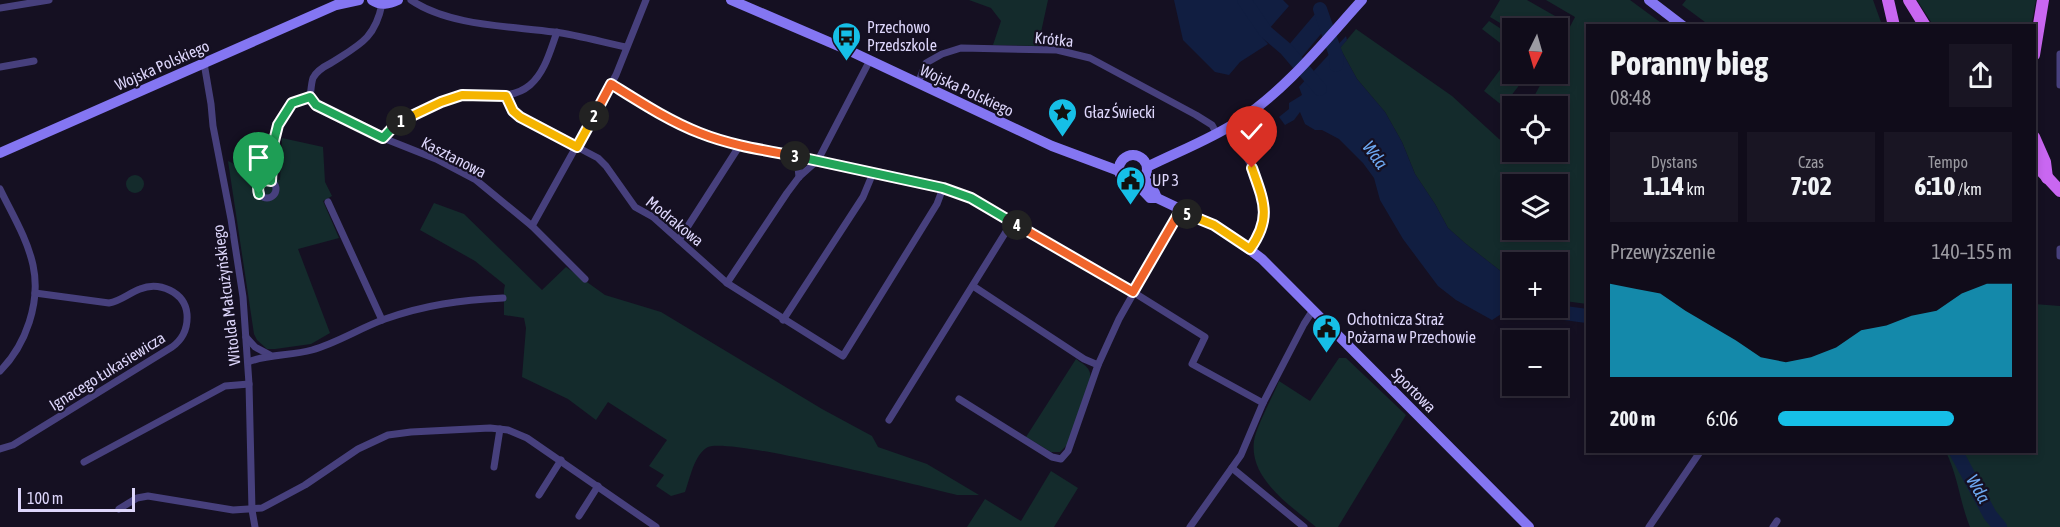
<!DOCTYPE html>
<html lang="pl">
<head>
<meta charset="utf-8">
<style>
	:root { --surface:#100c1a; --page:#191523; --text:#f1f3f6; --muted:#9c9ba2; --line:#302c39; --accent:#16bfe7 }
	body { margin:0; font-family:"Asap Condensed",sans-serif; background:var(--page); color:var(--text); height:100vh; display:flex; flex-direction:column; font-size:22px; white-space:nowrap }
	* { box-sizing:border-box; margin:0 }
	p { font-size:20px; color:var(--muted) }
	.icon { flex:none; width:33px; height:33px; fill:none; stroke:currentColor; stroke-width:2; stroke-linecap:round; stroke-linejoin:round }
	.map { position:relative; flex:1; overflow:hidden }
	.details { position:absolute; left:1586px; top:24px; width:450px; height:429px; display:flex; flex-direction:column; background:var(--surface); border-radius:0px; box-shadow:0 3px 9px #0003,0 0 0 2px var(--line) }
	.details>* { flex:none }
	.needle { width:39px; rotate:185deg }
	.tools { position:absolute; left:1502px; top:18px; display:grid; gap:12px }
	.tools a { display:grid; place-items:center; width:66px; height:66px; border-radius:0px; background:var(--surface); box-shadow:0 3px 9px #0003,0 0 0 2px var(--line); font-size:30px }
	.scale { position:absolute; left:18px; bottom:15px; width:117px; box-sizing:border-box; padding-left:6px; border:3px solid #ddd6fb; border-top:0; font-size:16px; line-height:21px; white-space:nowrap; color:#ddd6fb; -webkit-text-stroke:4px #151022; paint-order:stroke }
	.pin { position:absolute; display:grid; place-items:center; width:51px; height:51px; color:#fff; margin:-62px -26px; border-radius:50% 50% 50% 0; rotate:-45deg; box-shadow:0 0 6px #0007 }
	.pin .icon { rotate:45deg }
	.km { position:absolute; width:30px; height:30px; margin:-15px; border-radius:50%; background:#222; color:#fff; font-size:16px; line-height:30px; text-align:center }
	.round { display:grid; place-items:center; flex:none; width:63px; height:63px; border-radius:0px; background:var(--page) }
	.summary { display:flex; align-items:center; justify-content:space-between; height:102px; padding:0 24px }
	h1 { font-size:33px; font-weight:700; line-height:45px }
	.stats { display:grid; grid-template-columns:repeat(3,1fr); gap:9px; height:102px; padding:6px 24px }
	.stats div { display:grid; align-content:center; border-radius:0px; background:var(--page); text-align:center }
	.stats b { font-size:26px; font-weight:700 }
	.stats small { font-size:16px; font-weight:400 }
	.stats p { font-size:16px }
	.chart { height:168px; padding:12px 24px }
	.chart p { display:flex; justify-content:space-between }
	.chart svg { width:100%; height:108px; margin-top:6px; fill:var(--accent); opacity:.7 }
	ul { padding:0 24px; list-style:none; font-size:20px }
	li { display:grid; grid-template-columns:96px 72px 1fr; align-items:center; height:45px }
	li i { height:15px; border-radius:8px; background:var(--accent) }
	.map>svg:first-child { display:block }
	.green { fill:#142b2c; fill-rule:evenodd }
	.water { fill:#111e41 }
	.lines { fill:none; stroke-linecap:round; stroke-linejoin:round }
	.river { stroke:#111e41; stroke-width:14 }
	.street { stroke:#47407d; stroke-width:7 }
	.secondary { stroke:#8476f2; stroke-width:10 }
	.primary { stroke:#c967f1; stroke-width:12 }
	.split-1-casing { stroke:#fff; stroke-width:12 }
	.split-2-casing { stroke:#fff; stroke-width:12 }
	.split-3-casing { stroke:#fff; stroke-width:12 }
	.split-4-casing { stroke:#fff; stroke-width:12 }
	.split-5-casing { stroke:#fff; stroke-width:12 }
	.split-6-casing { stroke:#fff; stroke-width:12 }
	.split-1 { stroke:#22a559; stroke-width:8 }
	.split-2 { stroke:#f5b400; stroke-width:8 }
	.split-3 { stroke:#f0652b; stroke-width:8 }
	.split-4 { stroke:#22a559; stroke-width:8 }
	.split-5 { stroke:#f0652b; stroke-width:8 }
	.split-6 { stroke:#f5b400; stroke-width:8 }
	.labels { text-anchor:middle; stroke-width:4.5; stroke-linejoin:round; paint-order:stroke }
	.poi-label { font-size:16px; fill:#ddd6fb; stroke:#151022; text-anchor:start }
	.street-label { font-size:16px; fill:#ddd6fb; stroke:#151022 }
	.water-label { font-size:18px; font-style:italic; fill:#6da8f1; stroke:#151022 }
</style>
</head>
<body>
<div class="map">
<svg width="2060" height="527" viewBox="0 0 2060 527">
	<rect width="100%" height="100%" fill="#151022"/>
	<!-- green -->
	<g class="green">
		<path d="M 969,0 L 1048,0 L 1038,46 L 993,45 L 1001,21 L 991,8 Z"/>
		<path d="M 1500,0 L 1527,0 L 1569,24 L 1557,44 L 1557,28 L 1512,28 L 1512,30 L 1490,17 Z"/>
		<path d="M 1546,0 L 1630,0 L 1664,25 L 1587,26 L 1587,304 L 1557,300 L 1557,262 L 1512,262 L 1512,280 L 1466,244 L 1448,228 L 1435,204 L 1415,174 L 1402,142 L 1385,112 L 1357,79 L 1340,48 L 1356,29 L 1452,96 L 1499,139 L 1511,145 L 1512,143 L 1512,152 L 1557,152 L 1557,106 L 1529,106 L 1546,74 L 1557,74 L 1557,52 L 1575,17 ZM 1512,184 L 1557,184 L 1557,230 L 1512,230 Z"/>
		<path d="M 1686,0 L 1873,0 L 1882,25 L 1709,25 L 1682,5 Z"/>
		<path d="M 1917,0 L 2036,0 L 2031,26 L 1933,25 Z"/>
		<path d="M 1489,21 L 1512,36 L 1512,52 L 1482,29 Z"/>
		<path d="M 1512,54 L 1512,74 L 1528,74 L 1503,106 L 1484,91 Z"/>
		<path d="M 282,138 L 323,147 L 325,182 L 332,196 L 323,201 L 339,238 L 298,249 L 330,333 L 311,344 L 275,349 L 267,349 L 257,340 L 254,334 L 228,161 L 262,177 L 280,180 Z"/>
		<circle cx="135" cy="184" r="9"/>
		<path d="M 434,203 L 464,214 L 542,290 L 566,267 L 605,295 L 661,312 L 822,409 L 872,436 L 878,447 L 927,464 L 979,495 L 957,495 C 921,486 730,437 708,447 C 694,454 690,479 685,492 L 671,496 L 656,486 L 664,475 L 649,466 L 667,440 L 608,402 L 596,420 L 568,399 L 522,377 L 526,328 L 524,318 L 504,315 L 504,290 L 505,285 L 475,261 L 420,230 Z"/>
		<path d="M 2034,304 L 2060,306 L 2060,527 L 1970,527 C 1960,503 1958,476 1946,452 L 2034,452 Z"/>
		<path d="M 1339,358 L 1346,358 L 1406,415 L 1338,527 L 1316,527 C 1290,505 1249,479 1254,441 C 1256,427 1273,396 1279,381 L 1310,401 Z"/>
		<path d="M 1076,359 C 1084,365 1092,368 1090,379 L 1067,445 L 1060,452 L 1051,452 L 1026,437 Z"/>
		<path d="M 1051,471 L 1078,488 L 1054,527 L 967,527 L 985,499 L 1021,521 Z"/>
	</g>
	<!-- water -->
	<g class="water">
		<path d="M 1174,0 L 1283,0 L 1289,6 L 1262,37 L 1268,44 L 1240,62 L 1229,75 L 1215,72 L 1183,40 Z"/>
		<path d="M 1321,7 L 1328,12 L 1331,22 L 1295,65 L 1282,53 Z"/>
		<path d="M 1346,36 L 1347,40 L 1340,48 L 1357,79 L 1385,112 L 1402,142 L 1415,174 L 1435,204 L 1448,228 L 1466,244 L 1512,280 L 1512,307 L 1492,320 L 1456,300 L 1438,286 L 1403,239 L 1380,200 L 1374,178 L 1363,163 L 1339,139 L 1322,130 L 1315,130 L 1305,124 L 1300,112 L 1294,120 L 1285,125 L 1279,117 L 1289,109 L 1289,103 L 1302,95 L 1299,87 Z"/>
	</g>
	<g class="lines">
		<!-- river -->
		<g class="river">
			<path d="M 1244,0 L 1266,32 L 1286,49 L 1320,89"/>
			<path d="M 1320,9 L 1337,58 L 1336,65"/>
			<path d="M 1528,308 L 1587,316"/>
			<path d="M 1956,452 L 1990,515 L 2000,527"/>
		</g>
		<!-- street -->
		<g class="street">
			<path d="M 411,0 C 449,26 510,26 554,32 C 578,35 602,42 626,47"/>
			<path d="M 382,4 C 375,39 359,45 331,63 C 325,66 316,72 313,78 C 311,84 311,92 310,97 L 317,105 L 368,132 L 436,159 L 476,180 L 532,226 L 585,279"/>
			<path d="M 0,8 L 49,0"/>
			<path d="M 2060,54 L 2060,85"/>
			<path d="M 204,63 L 211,104 L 213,126 L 231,219 L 243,297 L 249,384 L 252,510 L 255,527"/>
			<path d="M 0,67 L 34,61"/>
			<path d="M 918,83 L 926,63 L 942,54 L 961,48 L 1057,50 L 1090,58 L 1196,115 L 1212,125 L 1217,134"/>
			<path d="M 611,84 L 686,127 L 719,140 L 943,188 L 971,198 L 1133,292 L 1205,337 L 1192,364 L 1263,403"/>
			<path d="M 506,96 L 513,111 L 520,117 L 598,158 L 606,166 L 635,207 L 653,217 L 727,283 L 843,356 L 937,204 L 943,188"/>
			<path d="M 383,138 C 387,134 391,129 396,124 C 405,116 450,97 463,95 C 486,92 510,102 530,85 C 545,72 550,51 557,32"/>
			<path d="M 1244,152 C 1255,173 1270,204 1262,229 C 1260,236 1255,243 1250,249"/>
			<path d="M 792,156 L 798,167 L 799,177"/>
			<circle cx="267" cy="189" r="9"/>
			<path d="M 271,181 L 273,145 L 278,125 L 292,103 L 310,97"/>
			<path d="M 0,189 C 12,214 27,238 33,265 C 41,302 26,345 0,371"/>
			<path d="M 328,202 L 382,320"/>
			<path d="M 532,226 L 616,75 L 646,0"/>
			<path d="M 679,240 L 740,145"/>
			<path d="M 2060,249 L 2060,256"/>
			<path d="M 727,283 L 787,193 L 799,177 L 818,160 L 870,60"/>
			<path d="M 973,286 L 1084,359 L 1098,365"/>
			<path d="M 783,320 L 863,197 L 873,173"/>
			<path d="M 246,337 L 255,347 L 270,355"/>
			<path d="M 248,362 C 268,354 291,356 312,350 C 337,343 360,328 385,319 C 425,305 460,300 503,298"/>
			<path d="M 959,399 L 1052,457 L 1061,459 L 1068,451 L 1098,365 L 1119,319 L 1180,211"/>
			<path d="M 889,420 L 1012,222"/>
			<path d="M 0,449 L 13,445 L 172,347 C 183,339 188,328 187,314 C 185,292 159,281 140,289 C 129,293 121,301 109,303 L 35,293"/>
			<path d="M 84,462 L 225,386 L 249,384"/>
			<path d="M 494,467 L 500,429"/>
			<path d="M 1232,468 L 1304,527"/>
			<path d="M 539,495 L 561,460"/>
			<path d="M 119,509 L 137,498 L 148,496 L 233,510 L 262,508 L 305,485 L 358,449 L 388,435 L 411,432 L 490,428 L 508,430 L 527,438 L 656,527"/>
			<path d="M 579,516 L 598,486"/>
			<path d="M 1190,527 L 1241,455 L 1263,403 L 1304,324 L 1313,310"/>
			<path d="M 1649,527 L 1700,452"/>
			<path d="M 1773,527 L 1777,521"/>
		</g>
		<!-- secondary -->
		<g class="secondary">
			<path d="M 372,0 C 381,6 389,4 398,0"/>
			<path d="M 731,0 L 850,51 L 1052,146 L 1119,171"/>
			<path d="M 1649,0 L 1683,26"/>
			<path d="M 0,153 L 336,5 L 359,0"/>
			<circle cx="1133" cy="169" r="14"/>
			<path d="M 1147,167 C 1177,152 1209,140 1237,122 C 1286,90 1323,43 1362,0"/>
			<path d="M 1144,178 L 1155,193 L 1157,198"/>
			<path d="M 1136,183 L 1150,198 L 1157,198 L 1214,225 L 1233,237 L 1262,259 L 1529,527"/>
		</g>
		<!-- primary -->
		<g class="primary">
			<path d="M 1888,0 L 1894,26"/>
			<path d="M 1909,0 L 1925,26"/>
			<path d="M 2034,55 L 2043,0"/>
			<path d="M 2034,137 L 2045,162 L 2047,178"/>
			<path d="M 2034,163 L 2060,191"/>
		</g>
	</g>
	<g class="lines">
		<defs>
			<path id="split-1" d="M 259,194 C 256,184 262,178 271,181 L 273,145 L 278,125 L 292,103 L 310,97 L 316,105 L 383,138 L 397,123 L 401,121"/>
			<path id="split-2" d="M 401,121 L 441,102 L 462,95 L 506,96 L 513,111 L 520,117 L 577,147 L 594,116"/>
			<path id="split-3" d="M 594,116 L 611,84 C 640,102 669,121 700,133 C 730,145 763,150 795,156"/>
			<path id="split-4" d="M 795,156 L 943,188 L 971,198 L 1017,225"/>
			<path id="split-5" d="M 1017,225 L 1133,292 L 1180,211 L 1187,214"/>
			<path id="split-6" d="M 1187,214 L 1214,225 L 1250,249 C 1272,218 1264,202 1252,168"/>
		</defs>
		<!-- split-1 casing -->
		<use href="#split-1" class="split-1-casing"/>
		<!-- split-2 casing -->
		<use href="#split-2" class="split-2-casing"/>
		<!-- split-3 casing -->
		<use href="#split-3" class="split-3-casing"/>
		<!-- split-4 casing -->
		<use href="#split-4" class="split-4-casing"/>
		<!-- split-5 casing -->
		<use href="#split-5" class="split-5-casing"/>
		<!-- split-6 casing -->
		<use href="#split-6" class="split-6-casing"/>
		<!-- split-1 -->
		<use href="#split-1" class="split-1"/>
		<!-- split-2 -->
		<use href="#split-2" class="split-2"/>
		<!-- split-3 -->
		<use href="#split-3" class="split-3"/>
		<!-- split-4 -->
		<use href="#split-4" class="split-4"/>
		<!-- split-5 -->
		<use href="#split-5" class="split-5"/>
		<!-- split-6 -->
		<use href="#split-6" class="split-6"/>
	</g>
	<!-- icons -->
	<defs>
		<symbol id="bus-pin" viewBox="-11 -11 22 30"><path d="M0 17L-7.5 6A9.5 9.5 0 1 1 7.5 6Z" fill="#16bfe7" stroke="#151022"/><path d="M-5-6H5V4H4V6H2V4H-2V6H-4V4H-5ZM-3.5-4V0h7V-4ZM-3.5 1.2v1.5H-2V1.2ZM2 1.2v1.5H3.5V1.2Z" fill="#111"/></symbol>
		<symbol id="sight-pin" viewBox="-11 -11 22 30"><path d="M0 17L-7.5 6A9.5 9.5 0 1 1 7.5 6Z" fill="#16bfe7" stroke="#151022"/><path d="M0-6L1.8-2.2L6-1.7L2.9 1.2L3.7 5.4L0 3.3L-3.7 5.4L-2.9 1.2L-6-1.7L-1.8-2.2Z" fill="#111"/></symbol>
		<symbol id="civic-pin" viewBox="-11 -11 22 30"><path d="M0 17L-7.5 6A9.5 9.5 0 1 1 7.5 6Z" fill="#16bfe7" stroke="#151022"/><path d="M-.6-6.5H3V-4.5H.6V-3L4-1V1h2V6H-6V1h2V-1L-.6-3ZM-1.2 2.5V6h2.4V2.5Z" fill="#111"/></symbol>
	</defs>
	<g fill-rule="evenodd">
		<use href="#bus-pin" x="830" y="20" width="33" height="45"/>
		<use href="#sight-pin" x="1046" y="96" width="33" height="45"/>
		<use href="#civic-pin" x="1114" y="164" width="33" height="45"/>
		<use href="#civic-pin" x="1310" y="312" width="33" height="45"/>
	</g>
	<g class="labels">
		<!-- poi labels -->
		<g class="poi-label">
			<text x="867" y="33">Przechowo<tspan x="867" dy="18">Przedszkole</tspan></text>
			<text x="1084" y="118">Głaz Świecki</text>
			<text x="1152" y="186">UP 3</text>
			<text x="1347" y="325">Ochotnicza Straż<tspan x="1347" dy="18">Pożarna w Przechowie</tspan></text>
		</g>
		<!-- street labels -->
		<g class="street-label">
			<text transform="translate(1054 39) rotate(6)" y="6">Krótka</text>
			<text transform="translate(162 65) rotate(-24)" y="6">Wojska Polskiego</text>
			<text transform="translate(967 90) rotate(25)" y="6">Wojska Polskiego</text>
			<text transform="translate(454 157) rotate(27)" y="6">Kasztanowa</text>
			<text transform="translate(675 221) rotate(39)" y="6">Modrakowa</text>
			<text transform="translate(226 295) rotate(-97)" y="6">Witolda Małcużyńskiego</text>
			<text transform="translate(107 371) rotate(-32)" y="6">Ignacego Łukasiewicza</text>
			<text transform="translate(1414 390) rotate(45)" y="6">Sportowa</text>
		</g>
		<!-- water labels -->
		<g class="water-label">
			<text transform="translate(1375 155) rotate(54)" y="6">Wda</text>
			<text transform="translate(1978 489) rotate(60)" y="6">Wda</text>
		</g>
	</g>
</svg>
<div class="tools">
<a><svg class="needle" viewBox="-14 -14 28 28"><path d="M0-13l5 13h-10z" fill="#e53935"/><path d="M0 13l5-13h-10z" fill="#9c9ba2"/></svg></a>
<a><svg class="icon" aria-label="locate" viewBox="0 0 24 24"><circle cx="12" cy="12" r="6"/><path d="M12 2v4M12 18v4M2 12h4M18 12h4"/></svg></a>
<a><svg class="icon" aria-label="layers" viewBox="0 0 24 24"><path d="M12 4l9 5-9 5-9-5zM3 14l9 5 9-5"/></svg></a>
<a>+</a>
<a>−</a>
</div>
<div class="scale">100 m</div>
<div class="pin" style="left:259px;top:194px;background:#1e9e55"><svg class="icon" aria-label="arrive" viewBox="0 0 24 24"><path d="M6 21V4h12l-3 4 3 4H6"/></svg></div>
<div class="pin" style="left:1252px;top:168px;background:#d93025"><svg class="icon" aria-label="check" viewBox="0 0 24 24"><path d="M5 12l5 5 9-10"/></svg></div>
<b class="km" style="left:401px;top:121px">1</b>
<b class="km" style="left:594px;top:116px">2</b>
<b class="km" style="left:795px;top:156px">3</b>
<b class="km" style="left:1017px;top:225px">4</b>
<b class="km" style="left:1187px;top:214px">5</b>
<section class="details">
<div class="summary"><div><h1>Poranny bieg</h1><p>08:48</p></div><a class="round"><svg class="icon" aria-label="share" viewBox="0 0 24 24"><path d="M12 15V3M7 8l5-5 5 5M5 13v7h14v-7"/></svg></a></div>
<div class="stats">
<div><p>Dystans</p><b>1.14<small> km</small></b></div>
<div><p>Czas</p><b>7:02</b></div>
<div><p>Tempo</p><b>6:10<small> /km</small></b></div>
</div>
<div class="chart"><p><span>Przewyższenie</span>140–155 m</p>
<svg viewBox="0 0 160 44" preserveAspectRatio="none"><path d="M0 44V6L10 8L20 10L30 17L40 23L50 29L60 36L70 38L80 36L90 32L100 25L110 23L120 19L130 17L140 10L150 6L160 6V44z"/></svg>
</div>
<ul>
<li><b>200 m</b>6:06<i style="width:75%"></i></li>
</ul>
</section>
</div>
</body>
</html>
